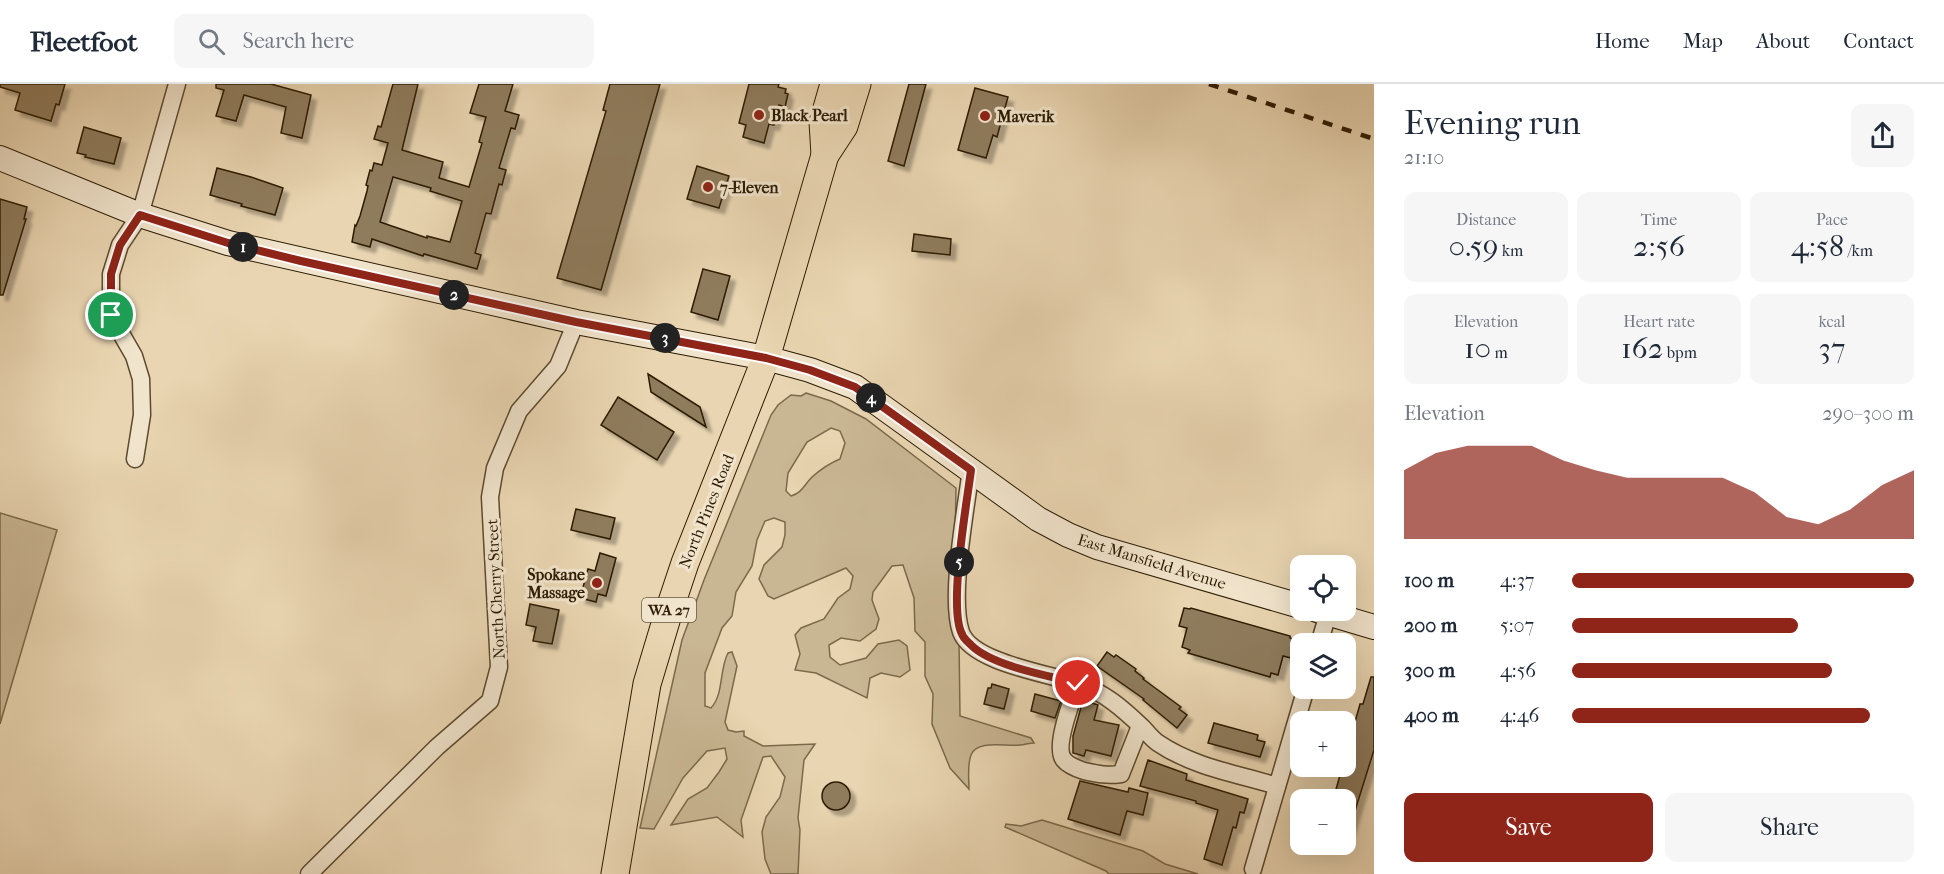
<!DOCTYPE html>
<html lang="en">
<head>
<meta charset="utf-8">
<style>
	:root { --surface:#fff; --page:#f6f6f7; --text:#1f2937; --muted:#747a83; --line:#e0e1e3; --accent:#8f2418 }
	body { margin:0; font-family:"IM FELL French Canon",serif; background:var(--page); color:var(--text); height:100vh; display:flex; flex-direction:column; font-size:22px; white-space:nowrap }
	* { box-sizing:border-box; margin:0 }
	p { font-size:20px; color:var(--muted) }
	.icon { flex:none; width:33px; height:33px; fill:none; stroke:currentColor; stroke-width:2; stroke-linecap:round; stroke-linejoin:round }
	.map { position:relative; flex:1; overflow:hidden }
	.panel { display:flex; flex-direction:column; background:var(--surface); width:570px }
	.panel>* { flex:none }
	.fabs { position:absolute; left:1290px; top:471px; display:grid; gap:12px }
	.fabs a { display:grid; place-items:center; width:66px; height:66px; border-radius:12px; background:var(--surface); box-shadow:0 6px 24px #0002; font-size:30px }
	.pin { position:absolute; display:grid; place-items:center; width:51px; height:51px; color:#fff; margin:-26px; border:3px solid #fff; border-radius:50%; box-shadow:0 2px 6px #0007 }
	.km { position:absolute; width:30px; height:30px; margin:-15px; border-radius:50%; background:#222; color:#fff; font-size:16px; line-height:30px; text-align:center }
	.round { display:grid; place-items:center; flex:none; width:63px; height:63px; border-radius:12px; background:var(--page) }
	.summary { display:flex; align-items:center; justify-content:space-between; height:102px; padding:0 30px }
	h1 { font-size:33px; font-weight:600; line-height:45px }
	.stats { display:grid; grid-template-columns:repeat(3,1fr); gap:9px; height:102px; padding:6px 30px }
	.stats div { display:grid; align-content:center; border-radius:12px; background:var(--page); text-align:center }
	.stats b { font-size:30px; font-weight:600 }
	.stats small { font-size:16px; font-weight:400 }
	.stats p { font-size:16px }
	.chart { height:168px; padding:12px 30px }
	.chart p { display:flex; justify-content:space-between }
	.chart svg { width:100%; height:108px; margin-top:6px; fill:var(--accent); opacity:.7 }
	.cta { display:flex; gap:12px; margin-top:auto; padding:12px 30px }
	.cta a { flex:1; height:69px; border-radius:12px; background:var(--accent); color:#fff; font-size:24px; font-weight:600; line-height:69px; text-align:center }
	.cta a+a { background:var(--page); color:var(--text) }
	ul { padding:0 30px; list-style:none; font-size:20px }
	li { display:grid; grid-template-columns:96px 72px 1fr; align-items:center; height:45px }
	li i { height:15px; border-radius:8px; background:var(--accent) }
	header { display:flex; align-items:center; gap:36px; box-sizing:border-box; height:84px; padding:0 30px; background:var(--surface); border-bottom:2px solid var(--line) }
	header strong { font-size:28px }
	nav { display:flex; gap:33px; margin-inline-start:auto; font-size:21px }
	.search { width:420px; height:54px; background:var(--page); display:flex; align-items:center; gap:15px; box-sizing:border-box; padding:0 21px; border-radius:12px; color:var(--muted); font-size:22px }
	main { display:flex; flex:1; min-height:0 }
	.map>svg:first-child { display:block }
	.green { fill:#c9b693; stroke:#7b694b; stroke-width:1.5; fill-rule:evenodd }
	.building { fill:#8f7c5d; stroke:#2d1c03; stroke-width:1.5; fill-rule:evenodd; filter:url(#shadow) }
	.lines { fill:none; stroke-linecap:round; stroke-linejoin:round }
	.street-casing { stroke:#5c4a2e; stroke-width:19 }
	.secondary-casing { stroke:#2d1c03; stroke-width:26 }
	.primary-casing { stroke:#2d1c03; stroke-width:29 }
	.street { stroke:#f1e4cc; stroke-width:16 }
	.secondary { stroke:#f1e4cc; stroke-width:24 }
	.primary { stroke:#e9d5b1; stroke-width:27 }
	.rail { stroke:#2d1c03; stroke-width:4.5; stroke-dasharray:10 10; stroke-linecap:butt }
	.route-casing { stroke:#fff; stroke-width:12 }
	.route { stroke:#8f2418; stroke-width:8 }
	.poi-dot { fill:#8f2418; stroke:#f1e4cc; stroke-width:2 }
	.labels { text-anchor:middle; stroke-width:6; stroke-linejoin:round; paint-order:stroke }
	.shield { fill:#f1e4cc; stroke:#68583f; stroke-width:1.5 }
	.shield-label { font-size:15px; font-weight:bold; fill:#2d1c03 }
	.poi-label { font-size:16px; font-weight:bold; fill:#2d1c03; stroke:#f1e4cc; text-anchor:start }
	.street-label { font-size:16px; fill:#2d1c03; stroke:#f1e4cc }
</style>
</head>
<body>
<header>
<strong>Fleetfoot</strong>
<div class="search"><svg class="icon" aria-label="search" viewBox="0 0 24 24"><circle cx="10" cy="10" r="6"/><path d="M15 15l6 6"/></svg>Search here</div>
<nav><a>Home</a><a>Map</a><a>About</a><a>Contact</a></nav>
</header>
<main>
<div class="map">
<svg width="1374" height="790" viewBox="0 0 1374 790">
	<defs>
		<filter id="shadow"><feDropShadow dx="5.5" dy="5.5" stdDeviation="1.5" flood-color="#0004"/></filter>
	</defs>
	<rect width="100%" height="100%" fill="#e9d5b1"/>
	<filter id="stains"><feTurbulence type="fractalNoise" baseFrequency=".00333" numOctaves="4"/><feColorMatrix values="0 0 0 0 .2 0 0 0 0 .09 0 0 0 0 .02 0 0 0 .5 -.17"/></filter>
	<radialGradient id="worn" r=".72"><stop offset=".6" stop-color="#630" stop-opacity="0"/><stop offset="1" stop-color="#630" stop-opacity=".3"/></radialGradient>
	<!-- green -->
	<g class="green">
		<path d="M 806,309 L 831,317 L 866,335 L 956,404 L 954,521 L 959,555 L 960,632 L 1031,654 L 1034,659 C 1029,659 1024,661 1020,661 C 1007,663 977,655 971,671 C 967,681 969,694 969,705 L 950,684 L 932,640 L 933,610 L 925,592 L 925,558 L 915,547 L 914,514 L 903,481 L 892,482 L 873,508 L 872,516 L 879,535 L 876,545 L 860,557 L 841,554 L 829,561 L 830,573 L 840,581 L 866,574 L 878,560 L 899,556 L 907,562 L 910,586 L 900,593 L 881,589 L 870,594 L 867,614 L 816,589 L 795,586 L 800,570 L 795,551 L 801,544 L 824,535 L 838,514 L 850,505 L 853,492 L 846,484 L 774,515 L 768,512 L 759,495 L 764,481 L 782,463 L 785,451 L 785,438 L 774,434 L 765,437 L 757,456 L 752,482 L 736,508 L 732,532 L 722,544 L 705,589 L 705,622 L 711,624 C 724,610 719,586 728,569 L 732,568 L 737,582 L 725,638 L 728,646 L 736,648 L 744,647 L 744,652 L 763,662 L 815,660 L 804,676 L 798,734 L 800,746 L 798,790 L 771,790 L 765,775 L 762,748 L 766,733 L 780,713 L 785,693 L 771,672 L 763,673 L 741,736 L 743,753 L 717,733 L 671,741 L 688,715 L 707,704 L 719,688 L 727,675 L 725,664 L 707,667 L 683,694 L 654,745 L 640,744 L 682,556 L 704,496 L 771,331 L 778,321 L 791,311 L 801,312 ZM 831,344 L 840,347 L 845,359 L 840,375 C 830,379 820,386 812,393 C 804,401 802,409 791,412 L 786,407 L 788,389 L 807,358 Z"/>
		<path d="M 0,429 L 57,446 L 0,640 Z"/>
		<path d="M 1042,736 L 1143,767 L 1165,780 L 1198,790 L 1109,790 L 1106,787 L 1005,743 L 1006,740 L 1021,742 Z"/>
	</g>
	<!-- building -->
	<g class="building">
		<path d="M 0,0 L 65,0 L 59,21 L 56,20 L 51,37 L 15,26 L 20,9 L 0,3 Z"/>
		<path d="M 216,0 L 271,0 L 311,11 L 302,54 L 281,49 L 286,23 L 244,11 L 236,37 L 216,32 L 224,6 L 216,4 Z"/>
		<path d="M 393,0 L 418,0 L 402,66 L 443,78 L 439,94 L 469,103 L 482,59 L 479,58 L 486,33 L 470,29 L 479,0 L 513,0 L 505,27 L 519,31 L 515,45 L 511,44 L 499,84 L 506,86 L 502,101 L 499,100 L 491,130 L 486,129 L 475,169 L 481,171 L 477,185 L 424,170 L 423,172 L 372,155 L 370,163 L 352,158 L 355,141 L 356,142 L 360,132 L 367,107 L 368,102 L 366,101 L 370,86 L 372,87 L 374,79 L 382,81 L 388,59 L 374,55 L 378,42 L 381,43 ZM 393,93 L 431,104 L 430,107 L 462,117 L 450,158 L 427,152 L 427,154 L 380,138 Z"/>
		<path d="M 610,0 L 660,0 L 601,206 L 557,194 L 606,27 L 603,26 Z"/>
		<path d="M 749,0 L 779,0 L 778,3 L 786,5 L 785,9 L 788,10 L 785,23 L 779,21 L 774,41 L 769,40 L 764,59 L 743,53 L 746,41 L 739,39 Z"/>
		<path d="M 909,0 L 926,0 L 904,82 L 888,77 Z"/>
		<path d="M 975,4 L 1008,13 L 997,53 L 993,51 L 986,74 L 958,66 Z"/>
		<path d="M 84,43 L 121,54 L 114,80 L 85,73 L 86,71 L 77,69 Z"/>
		<path d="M 697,82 L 729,92 L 719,124 L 687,115 Z"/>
		<path d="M 217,84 L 251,93 L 283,104 L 275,131 L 241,122 L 242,120 L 210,111 Z"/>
		<path d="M 0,115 L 27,123 L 24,135 L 26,135 L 3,211 L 0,211 Z"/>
		<path d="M 914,150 L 951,155 L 950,171 L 912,167 Z"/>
		<path d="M 703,185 L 730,192 L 718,236 L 691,228 Z"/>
		<path d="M 648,290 L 700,323 L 706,343 L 651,308 Z"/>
		<path d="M 618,313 L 674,348 L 657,376 L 601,341 Z"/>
		<path d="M 576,425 L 615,434 L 610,455 L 571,446 Z"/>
		<path d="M 600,469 L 616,474 L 606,512 L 598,510 L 596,518 L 580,514 L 588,485 L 595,487 Z"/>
		<path d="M 530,520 L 559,526 L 552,560 L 533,557 L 536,543 L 526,541 Z"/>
		<path d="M 1184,524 L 1190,525 L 1191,524 L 1290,552 L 1290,554 L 1296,556 L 1291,574 L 1283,572 L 1278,591 L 1271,589 L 1270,593 L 1188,569 L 1190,566 L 1182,563 L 1187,544 L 1179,542 Z"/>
		<path d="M 1107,568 L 1114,573 L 1116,571 L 1136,585 L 1135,587 L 1144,594 L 1143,595 L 1181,623 L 1179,625 L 1187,631 L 1177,644 L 1143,616 L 1144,615 L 1097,582 Z"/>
		<path d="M 1371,593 L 1374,593 L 1374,666 L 1349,746 L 1346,745 L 1346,716 L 1333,716 L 1342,684 L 1346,685 L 1346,662 L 1348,663 L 1360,620 L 1363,620 Z"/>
		<path d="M 992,600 L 1009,605 L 1004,625 L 984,620 L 988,604 L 991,604 Z"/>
		<path d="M 1035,610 L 1061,617 L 1055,634 L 1031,627 Z"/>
		<path d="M 1083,616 L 1098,621 L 1094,636 L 1119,641 L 1111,672 L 1086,666 L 1084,672 L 1073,669 L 1073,652 Z"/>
		<path d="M 1214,639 L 1258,651 L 1257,656 L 1265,658 L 1260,673 L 1208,659 Z"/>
		<path d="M 1148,676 L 1187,690 L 1186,696 L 1248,715 L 1244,729 L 1240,728 L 1236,744 L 1233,743 L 1222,781 L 1204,775 L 1218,726 L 1196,719 L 1196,717 L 1140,702 Z"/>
		<path d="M 1080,697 L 1128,708 L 1129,704 L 1148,709 L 1143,731 L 1127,727 L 1120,751 L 1068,735 Z"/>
		<circle cx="836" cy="712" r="14"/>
	</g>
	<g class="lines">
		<defs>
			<g id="street">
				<path d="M 135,375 L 142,331 L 141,295 L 134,272 L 111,232 L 111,190 L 120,161 L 140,131 L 177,0"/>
				<path d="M 971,385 C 966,425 949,513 961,548 C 972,579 1051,590 1079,600 C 1104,608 1123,625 1142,643 C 1147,648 1152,655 1158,659 C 1193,683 1238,690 1277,702"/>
				<path d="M 1319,560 L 1328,530"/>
				<path d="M 1078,599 C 1073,614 1053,663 1064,676 C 1068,681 1078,685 1084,687 C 1098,690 1107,692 1121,690 L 1140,642"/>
				<path d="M 1253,785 L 1306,604"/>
				<path d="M 309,790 L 437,663 L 490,617 L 499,583 L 490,413 L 495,384 L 519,327 L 558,282 L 576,238"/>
			</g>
			<g id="secondary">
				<path d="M 0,74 L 140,131 L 228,159 L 576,238 L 766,274 L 810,286 L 855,303 L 1038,435 L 1068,451 L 1097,463 L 1300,522"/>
				<path d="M 1317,526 L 1374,543"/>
			</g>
			<g id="primary">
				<path d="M 825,71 L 823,38 L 834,0"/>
				<path d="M 615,790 L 647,600 L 668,530 L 685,479 L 766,274 L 825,71 L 844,42 L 857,0"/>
			</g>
		</defs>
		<!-- street casing -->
		<use href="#street" class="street-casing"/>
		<!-- secondary casing -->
		<use href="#secondary" class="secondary-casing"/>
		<!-- primary casing -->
		<use href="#primary" class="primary-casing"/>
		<!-- street -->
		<use href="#street" class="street"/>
		<!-- secondary -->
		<use href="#secondary" class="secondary"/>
		<!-- primary -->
		<use href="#primary" class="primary"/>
		<!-- rail -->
		<path class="rail" d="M 1209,0 L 1374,55"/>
	</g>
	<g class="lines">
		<defs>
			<path id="route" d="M 111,231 L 111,190 L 120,161 L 140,131 L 228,159 L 301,177 L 576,238 L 766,274 L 810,286 L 855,303 L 971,386 C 967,418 948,524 962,550 C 963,554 968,558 971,561 C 992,582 1049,592 1078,599"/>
		</defs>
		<!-- route casing -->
		<use href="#route" class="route-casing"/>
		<!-- route -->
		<use href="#route" class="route"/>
	</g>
	<!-- markers -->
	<g class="poi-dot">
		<circle cx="759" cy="31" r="6"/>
		<circle cx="985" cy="32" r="6"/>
		<circle cx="708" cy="103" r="6"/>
		<circle cx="597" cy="499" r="6"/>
	</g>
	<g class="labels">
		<!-- shield labels -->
		<rect class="shield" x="642" y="514" width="54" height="24" rx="4.5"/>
		<g class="shield-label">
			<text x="669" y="531">WA 27</text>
		</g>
		<!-- poi labels -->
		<g class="poi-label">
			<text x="771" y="37">Black Pearl</text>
			<text x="997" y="38">Maverik</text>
			<text x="720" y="109">7-Eleven</text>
			<text x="585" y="496" text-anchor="end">Spokane<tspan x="585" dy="18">Massage</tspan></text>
		</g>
		<!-- street labels -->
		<g class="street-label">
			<text transform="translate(706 427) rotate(-68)" y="6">North Pines Road</text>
			<text transform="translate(1152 477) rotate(17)" y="6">East Mansfield Avenue</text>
			<text transform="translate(495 505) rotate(-93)" y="6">North Cherry Street</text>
		</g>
	</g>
	<rect width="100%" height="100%" filter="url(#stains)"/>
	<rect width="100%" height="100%" fill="url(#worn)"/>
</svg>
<div class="fabs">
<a><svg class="icon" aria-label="locate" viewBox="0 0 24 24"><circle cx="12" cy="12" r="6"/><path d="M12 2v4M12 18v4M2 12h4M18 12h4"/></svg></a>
<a><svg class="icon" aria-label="layers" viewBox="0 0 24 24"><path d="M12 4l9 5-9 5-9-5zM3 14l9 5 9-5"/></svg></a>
<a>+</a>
<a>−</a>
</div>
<div class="pin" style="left:111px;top:231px;background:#1e9e55"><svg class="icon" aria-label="arrive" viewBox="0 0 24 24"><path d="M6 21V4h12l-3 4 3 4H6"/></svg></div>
<div class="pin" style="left:1078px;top:599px;background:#d93025"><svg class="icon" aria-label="check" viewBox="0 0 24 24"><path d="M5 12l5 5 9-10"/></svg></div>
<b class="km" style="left:243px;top:163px">1</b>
<b class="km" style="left:454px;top:211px">2</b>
<b class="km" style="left:665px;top:254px">3</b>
<b class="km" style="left:871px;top:314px">4</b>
<b class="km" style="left:959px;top:478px">5</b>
</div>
<section class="panel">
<div class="summary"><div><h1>Evening run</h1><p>21:10</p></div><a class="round"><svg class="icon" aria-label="share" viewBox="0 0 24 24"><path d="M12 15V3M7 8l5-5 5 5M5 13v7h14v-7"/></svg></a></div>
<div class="stats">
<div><p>Distance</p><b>0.59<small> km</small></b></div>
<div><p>Time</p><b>2:56</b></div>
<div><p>Pace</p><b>4:58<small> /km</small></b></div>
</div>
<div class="stats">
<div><p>Elevation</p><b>10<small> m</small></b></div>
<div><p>Heart rate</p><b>162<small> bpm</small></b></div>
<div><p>kcal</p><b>37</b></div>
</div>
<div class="chart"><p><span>Elevation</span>290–300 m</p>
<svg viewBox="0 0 160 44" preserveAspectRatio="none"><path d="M0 44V16L10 9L20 6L30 6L40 6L50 12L60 16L70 19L80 19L90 19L100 19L110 25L120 35L130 38L140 32L150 22L160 16V44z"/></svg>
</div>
<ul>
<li><b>100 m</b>4:37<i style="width:100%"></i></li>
<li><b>200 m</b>5:07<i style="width:66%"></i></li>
<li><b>300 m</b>4:56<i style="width:76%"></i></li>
<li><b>400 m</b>4:46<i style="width:87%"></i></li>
</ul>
<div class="cta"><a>Save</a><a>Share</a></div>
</section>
</main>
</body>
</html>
